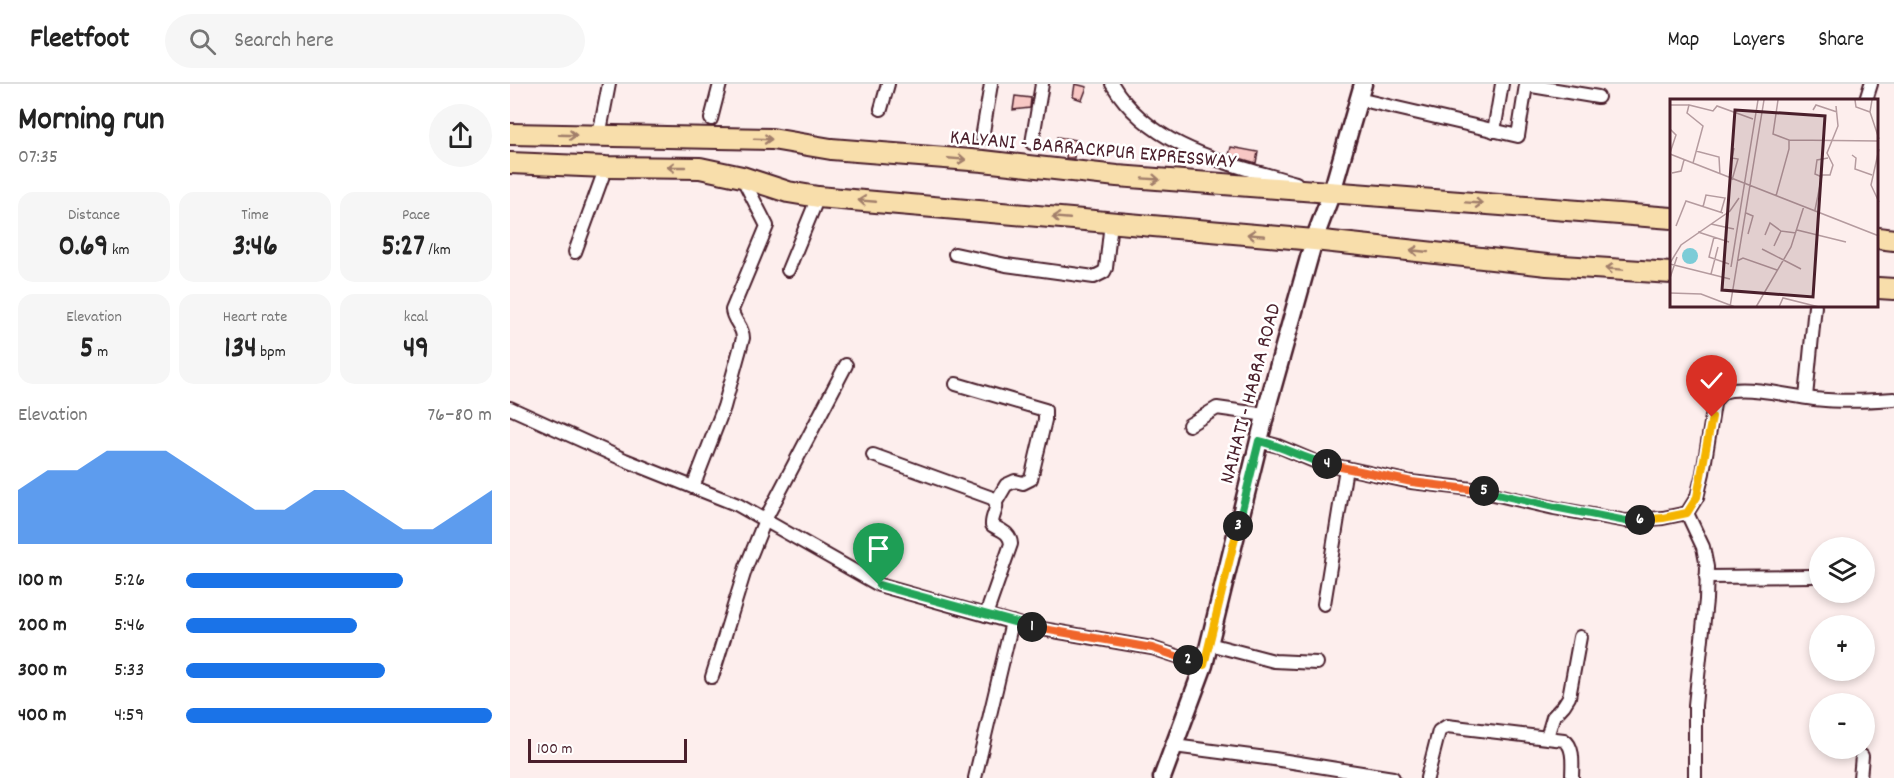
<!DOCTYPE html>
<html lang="en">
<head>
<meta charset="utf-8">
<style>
	:root { --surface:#fff; --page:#f6f6f6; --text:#222; --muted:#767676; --line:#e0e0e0; --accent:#1a73e8 }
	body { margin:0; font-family:Dekko,sans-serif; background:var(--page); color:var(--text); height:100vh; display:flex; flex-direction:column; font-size:22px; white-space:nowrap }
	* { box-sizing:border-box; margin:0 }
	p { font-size:20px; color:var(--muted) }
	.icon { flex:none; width:33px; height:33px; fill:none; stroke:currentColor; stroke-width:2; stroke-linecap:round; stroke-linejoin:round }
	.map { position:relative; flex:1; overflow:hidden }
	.details { display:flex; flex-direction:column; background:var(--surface); width:510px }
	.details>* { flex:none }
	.tools { position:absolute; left:1299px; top:453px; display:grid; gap:12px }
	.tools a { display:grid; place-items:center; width:66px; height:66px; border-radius:50%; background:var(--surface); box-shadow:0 3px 9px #0003; font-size:30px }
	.scale { position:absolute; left:18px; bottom:15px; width:159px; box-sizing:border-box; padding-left:6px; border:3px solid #4a1f2b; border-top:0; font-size:16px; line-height:21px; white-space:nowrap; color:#4a1f2b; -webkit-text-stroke:4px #fff; paint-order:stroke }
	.pin { position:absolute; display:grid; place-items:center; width:51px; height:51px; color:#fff; margin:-62px -26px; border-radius:50% 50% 50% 0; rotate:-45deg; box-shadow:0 0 6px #0007 }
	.pin .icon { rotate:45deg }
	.km { position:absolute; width:30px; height:30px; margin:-15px; border-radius:50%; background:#222; color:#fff; font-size:16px; line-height:30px; text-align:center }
	.round { display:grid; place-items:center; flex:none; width:63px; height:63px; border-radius:32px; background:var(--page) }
	.head { display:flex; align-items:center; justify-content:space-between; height:102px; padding:0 18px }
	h1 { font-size:33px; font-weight:700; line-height:45px }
	.stats { display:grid; grid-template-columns:repeat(3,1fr); gap:9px; height:102px; padding:6px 18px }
	.stats div { display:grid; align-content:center; border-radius:15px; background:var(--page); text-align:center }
	.stats b { font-size:30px; font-weight:700 }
	.stats small { font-size:16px; font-weight:400 }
	.stats p { font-size:16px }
	.chart { height:168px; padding:12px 18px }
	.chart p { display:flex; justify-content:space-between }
	.chart svg { width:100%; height:108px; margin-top:6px; fill:var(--accent); opacity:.7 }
	ul { padding:0 18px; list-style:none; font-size:20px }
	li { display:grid; grid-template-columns:96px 72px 1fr; align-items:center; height:45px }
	li i { height:15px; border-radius:8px; background:var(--accent) }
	header { display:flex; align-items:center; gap:36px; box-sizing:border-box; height:84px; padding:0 30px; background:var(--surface); border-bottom:2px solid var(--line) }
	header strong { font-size:28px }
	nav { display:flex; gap:33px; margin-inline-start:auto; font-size:21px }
	.search { width:420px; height:54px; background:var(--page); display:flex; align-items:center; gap:15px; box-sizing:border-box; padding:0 21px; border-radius:33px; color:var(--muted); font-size:22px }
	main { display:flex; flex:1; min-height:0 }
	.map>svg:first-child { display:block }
	.building { fill:#f8c7c4; stroke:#4a1f2b; stroke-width:1.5 }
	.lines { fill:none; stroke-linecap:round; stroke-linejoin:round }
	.minor-casing { stroke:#4a1f2b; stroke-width:16 }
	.secondary-casing { stroke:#4a1f2b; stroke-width:21 }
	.trunk-casing { stroke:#4a1f2b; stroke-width:24 }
	.minor { stroke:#fff; stroke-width:12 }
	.secondary { stroke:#fff; stroke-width:16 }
	.trunk { stroke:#f8deab; stroke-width:20 }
	.oneway { stroke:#a17e6b }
	.split-1-casing { stroke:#fff; stroke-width:12 }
	.split-2-casing { stroke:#fff; stroke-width:12 }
	.split-3-casing { stroke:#fff; stroke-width:12 }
	.split-4-casing { stroke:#fff; stroke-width:12 }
	.split-5-casing { stroke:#fff; stroke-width:12 }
	.split-6-casing { stroke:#fff; stroke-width:12 }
	.split-7-casing { stroke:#fff; stroke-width:12 }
	.split-1 { stroke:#22a559; stroke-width:8 }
	.split-2 { stroke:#f0652b; stroke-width:8 }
	.split-3 { stroke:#f5b400; stroke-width:8 }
	.split-4 { stroke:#22a559; stroke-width:8 }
	.split-5 { stroke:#f0652b; stroke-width:8 }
	.split-6 { stroke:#22a559; stroke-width:8 }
	.split-7 { stroke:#f5b400; stroke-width:8 }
	.labels { text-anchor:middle; stroke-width:5; stroke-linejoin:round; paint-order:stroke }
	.street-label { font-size:21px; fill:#4a1f2b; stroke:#fff }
	.inset-road { fill:none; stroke:#b59b9f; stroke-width:1.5 }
	.view { fill:#4a1f2b; fill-opacity:0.15; stroke:#4a1f2b; stroke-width:3 }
	.inset-edge { fill:none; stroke:#4a1f2b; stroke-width:3 }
</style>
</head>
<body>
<header>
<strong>Fleetfoot</strong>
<div class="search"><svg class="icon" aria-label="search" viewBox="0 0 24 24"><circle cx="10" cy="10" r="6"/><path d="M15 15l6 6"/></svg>Search here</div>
<nav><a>Map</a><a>Layers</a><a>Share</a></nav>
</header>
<main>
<section class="details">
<div class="head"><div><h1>Morning run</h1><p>07:35</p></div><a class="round"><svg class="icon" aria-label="share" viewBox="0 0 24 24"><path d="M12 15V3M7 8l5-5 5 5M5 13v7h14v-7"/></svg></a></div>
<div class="stats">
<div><p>Distance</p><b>0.69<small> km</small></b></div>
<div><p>Time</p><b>3:46</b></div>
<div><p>Pace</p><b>5:27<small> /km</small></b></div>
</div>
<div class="stats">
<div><p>Elevation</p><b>5<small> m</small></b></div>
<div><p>Heart rate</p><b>134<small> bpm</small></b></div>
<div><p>kcal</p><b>49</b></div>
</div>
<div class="chart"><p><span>Elevation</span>76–80 m</p>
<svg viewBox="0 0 160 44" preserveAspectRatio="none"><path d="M0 44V22L10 14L20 14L30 6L40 6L50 6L60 14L70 22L80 30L90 30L100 22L110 22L120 30L130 38L140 38L150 30L160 22V44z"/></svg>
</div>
<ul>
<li><b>100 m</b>5:26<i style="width:71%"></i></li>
<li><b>200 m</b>5:46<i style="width:56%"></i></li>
<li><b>300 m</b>5:33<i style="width:65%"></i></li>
<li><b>400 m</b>4:59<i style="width:100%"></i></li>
</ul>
</section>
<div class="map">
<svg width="1384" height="694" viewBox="0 0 1384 694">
	<rect width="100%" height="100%" fill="#fdeeed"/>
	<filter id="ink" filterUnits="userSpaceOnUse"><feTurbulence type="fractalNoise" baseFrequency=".0167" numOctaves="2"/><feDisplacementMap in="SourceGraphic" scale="12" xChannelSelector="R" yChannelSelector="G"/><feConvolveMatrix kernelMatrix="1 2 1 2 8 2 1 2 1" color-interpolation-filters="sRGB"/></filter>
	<g filter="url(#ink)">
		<!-- building -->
		<g class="building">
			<path d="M 565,0 L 577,3 L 572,16 L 563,13 Z"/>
			<path d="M 505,12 L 521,14 L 520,24 L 503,26 Z"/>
			<path d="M 547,53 L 566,56 L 564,74 L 556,74 L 557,65 L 546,63 Z"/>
			<path d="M 721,63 L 748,68 L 746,79 L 719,71 Z"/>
		</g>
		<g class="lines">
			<defs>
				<g id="minor">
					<path d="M 602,0 C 641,65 718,79 786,99"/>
					<path d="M 848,15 L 1008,52 L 1016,1 L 1088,13"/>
					<path d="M 1356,16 L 1361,0"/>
					<path d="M 371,25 L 378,0"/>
					<path d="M 201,35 L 210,0"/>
					<path d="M 984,47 L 992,0"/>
					<path d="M 89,52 L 99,0"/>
					<path d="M 472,54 L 481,0"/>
					<path d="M 522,59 L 532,0"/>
					<path d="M 65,168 L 96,83"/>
					<path d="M 445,170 L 496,181 L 584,193 L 594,188 L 596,184 L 601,138"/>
					<path d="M 278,186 L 308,113"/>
					<path d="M 446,300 L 535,326 L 535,336 L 521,395 L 513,399 L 505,397 L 496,401 L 486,418"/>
					<path d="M 1296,313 L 1305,222"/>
					<path d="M 0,324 L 115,376 L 228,421 L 369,501 L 515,542 L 642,564 L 694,581"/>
					<path d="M 679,341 L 707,324 L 756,331"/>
					<path d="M 749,357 L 768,362 L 806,378 L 836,384 L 901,398 L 962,405 L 1044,424 L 1116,437 L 1153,434 L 1177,429 L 1187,413 L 1193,389 L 1204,320 C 1207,312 1212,307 1221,306 C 1246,303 1279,312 1304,315 C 1331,318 1358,317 1384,315"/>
					<path d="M 363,371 L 482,414 C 492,422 481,430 482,441 C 491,447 500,448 501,460 L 476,531"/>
					<path d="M 183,403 L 214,323 L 233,254 C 233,242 223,237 222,226 L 257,142 L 232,93"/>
					<path d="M 1177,429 L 1193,463 L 1197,483 L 1196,516 L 1185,621 L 1185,694"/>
					<path d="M 1196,493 L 1302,492"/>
					<path d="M 814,520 L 836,384"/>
					<path d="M 699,560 L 764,577 L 807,579"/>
					<path d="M 202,593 L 236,483 L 255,436 L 336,281"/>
					<path d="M 1037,653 L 1043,633 L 1054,621 L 1059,613 L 1070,553"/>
					<path d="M 664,662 L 764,675 L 883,694"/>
					<path d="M 465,694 L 502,538"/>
					<path d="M 917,694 L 929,647 L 937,642 L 1054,656 C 1065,663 1062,682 1062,694"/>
					<path d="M 1350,694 L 1352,672"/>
				</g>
				<path id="secondary" d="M 652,694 L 694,581 L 759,316 L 804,156 L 822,108 L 853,0"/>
				<g id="trunk">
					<path d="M 0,50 L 262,55 L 321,65 L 473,77 L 607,92 L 1162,134"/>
					<path d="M 0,79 L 96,83 L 190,84 L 232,93 L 278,108 L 308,113 L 804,156 L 1037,181 L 1162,189"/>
					<path d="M 1368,154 L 1384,156"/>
					<path d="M 1368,204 L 1384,205"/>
				</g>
			</defs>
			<!-- minor casing -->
			<use href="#minor" class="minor-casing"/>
			<!-- secondary casing -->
			<use href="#secondary" class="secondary-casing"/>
			<!-- trunk casing -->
			<use href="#trunk" class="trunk-casing"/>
			<!-- minor -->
			<use href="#minor" class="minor"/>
			<!-- secondary -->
			<use href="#secondary" class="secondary"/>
			<!-- trunk -->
			<use href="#trunk" class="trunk"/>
		</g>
		<!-- one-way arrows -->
		<defs><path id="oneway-shaft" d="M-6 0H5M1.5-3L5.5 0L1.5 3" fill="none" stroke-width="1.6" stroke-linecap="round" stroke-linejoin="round" transform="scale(1.5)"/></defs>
		<g class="oneway">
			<use href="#oneway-shaft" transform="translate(58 51) rotate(2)"/>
			<use href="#oneway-shaft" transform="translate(253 55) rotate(2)"/>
			<use href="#oneway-shaft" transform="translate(447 75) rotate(5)"/>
			<use href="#oneway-shaft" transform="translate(166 83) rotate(-180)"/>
			<use href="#oneway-shaft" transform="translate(641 95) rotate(4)"/>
			<use href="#oneway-shaft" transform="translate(357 117) rotate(-175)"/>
			<use href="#oneway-shaft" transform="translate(964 119) rotate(4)"/>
			<use href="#oneway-shaft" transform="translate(551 134) rotate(-175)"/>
			<use href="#oneway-shaft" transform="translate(746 151) rotate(-175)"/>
			<use href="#oneway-shaft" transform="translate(909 167) rotate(-174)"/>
			<use href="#oneway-shaft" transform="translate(1104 185) rotate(-176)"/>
		</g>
	</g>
	<g class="lines" filter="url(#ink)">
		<defs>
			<path id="split-1" d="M 369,501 L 522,543"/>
			<path id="split-2" d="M 522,543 L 642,564 L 678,576"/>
			<path id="split-3" d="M 678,576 L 694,581 L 728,442"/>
			<path id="split-4" d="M 728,442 L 749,357 C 773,362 793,375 817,380"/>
			<path id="split-5" d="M 817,380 L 902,398 L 974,407"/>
			<path id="split-6" d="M 974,407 L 1044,423 L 1116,437 L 1130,436"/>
			<path id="split-7" d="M 1130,436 L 1153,434 L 1177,429 L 1187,413 L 1202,333"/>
		</defs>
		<!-- split-1 casing -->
		<use href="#split-1" class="split-1-casing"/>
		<!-- split-2 casing -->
		<use href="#split-2" class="split-2-casing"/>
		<!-- split-3 casing -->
		<use href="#split-3" class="split-3-casing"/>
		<!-- split-4 casing -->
		<use href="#split-4" class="split-4-casing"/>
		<!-- split-5 casing -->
		<use href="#split-5" class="split-5-casing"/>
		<!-- split-6 casing -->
		<use href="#split-6" class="split-6-casing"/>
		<!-- split-7 casing -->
		<use href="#split-7" class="split-7-casing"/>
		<!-- split-1 -->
		<use href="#split-1" class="split-1"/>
		<!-- split-2 -->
		<use href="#split-2" class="split-2"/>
		<!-- split-3 -->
		<use href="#split-3" class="split-3"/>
		<!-- split-4 -->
		<use href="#split-4" class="split-4"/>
		<!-- split-5 -->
		<use href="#split-5" class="split-5"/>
		<!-- split-6 -->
		<use href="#split-6" class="split-6"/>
		<!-- split-7 -->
		<use href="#split-7" class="split-7"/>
	</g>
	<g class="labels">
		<!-- street labels -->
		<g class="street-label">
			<text transform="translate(583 64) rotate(5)" y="7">KALYANI - BARRACKPUR EXPRESSWAY</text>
			<text transform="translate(739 309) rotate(-75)" y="7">NAIHATI - HABRA ROAD</text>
		</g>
	</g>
	<!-- overview -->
	<g transform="translate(1160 15)">
		<rect width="208" height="208" fill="#fdeeed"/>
		<path d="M12 157a8 8 0 1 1 16 0a8 8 0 1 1-16 0Z" fill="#7cccd7"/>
		<path class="inset-road" d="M 185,1 L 186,8 L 200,13M 202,1 L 200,13 L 209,40M 0,6 L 19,6M 143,11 L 146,6 L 167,13M 0,30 L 6,36 L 0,54M 119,41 L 209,42M 209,50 L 201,86 L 209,103M 26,52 L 49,58 L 50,76M 0,55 L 209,137M 182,56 L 186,59 L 185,70 L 202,76M 23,64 L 33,27 L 17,14 L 19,6 L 43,12 L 47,7 L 83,20M 2,74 L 11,72 L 14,61M 152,78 L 145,75 L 147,61 L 158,59M 62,81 L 68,60 L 62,59 L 64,49M 106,97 L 119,50 L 119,41 L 103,35 L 108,1M 33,108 L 36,96 L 55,99 L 51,113M 145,111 L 152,76 L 160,76 L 163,66 L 157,54 L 168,27 L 166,7M 76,114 L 83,117 L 78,135M 41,125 L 64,130M 6,127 L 16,102 L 53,114M 127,131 L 176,143M 28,133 L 59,143M 95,136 L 100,124 L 111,132M 44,138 L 39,158 L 59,165M 104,147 L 111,132 L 126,134M 92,150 L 131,170M 67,162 L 73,159 L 107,171M 0,164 L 11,146 L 60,112 L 69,99M 0,165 L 60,180M 61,168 L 88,1M 41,175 L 48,148M 0,179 L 7,158M 0,194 L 31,195 L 65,208M 60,208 L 94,1M 86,208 L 121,148 L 134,107M 109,208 L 113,199 L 149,208"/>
		<path class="view" d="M 65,11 L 155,17 L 143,198 L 52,191 Z"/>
		<rect width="208" height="208" class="inset-edge"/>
	</g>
</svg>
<div class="tools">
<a><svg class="icon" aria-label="layers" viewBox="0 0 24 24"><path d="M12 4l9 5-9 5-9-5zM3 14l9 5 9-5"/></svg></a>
<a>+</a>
<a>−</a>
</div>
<div class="scale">100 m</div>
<div class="pin" style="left:369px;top:501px;background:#1e9e55"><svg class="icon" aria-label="arrive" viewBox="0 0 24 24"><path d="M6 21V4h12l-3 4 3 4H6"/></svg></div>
<div class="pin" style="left:1202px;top:333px;background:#d93025"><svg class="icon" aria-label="check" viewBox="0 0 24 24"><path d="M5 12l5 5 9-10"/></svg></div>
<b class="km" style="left:522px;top:543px">1</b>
<b class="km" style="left:678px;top:576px">2</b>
<b class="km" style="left:728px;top:442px">3</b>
<b class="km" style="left:817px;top:380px">4</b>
<b class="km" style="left:974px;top:407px">5</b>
<b class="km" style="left:1130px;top:436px">6</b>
</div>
</main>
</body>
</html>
